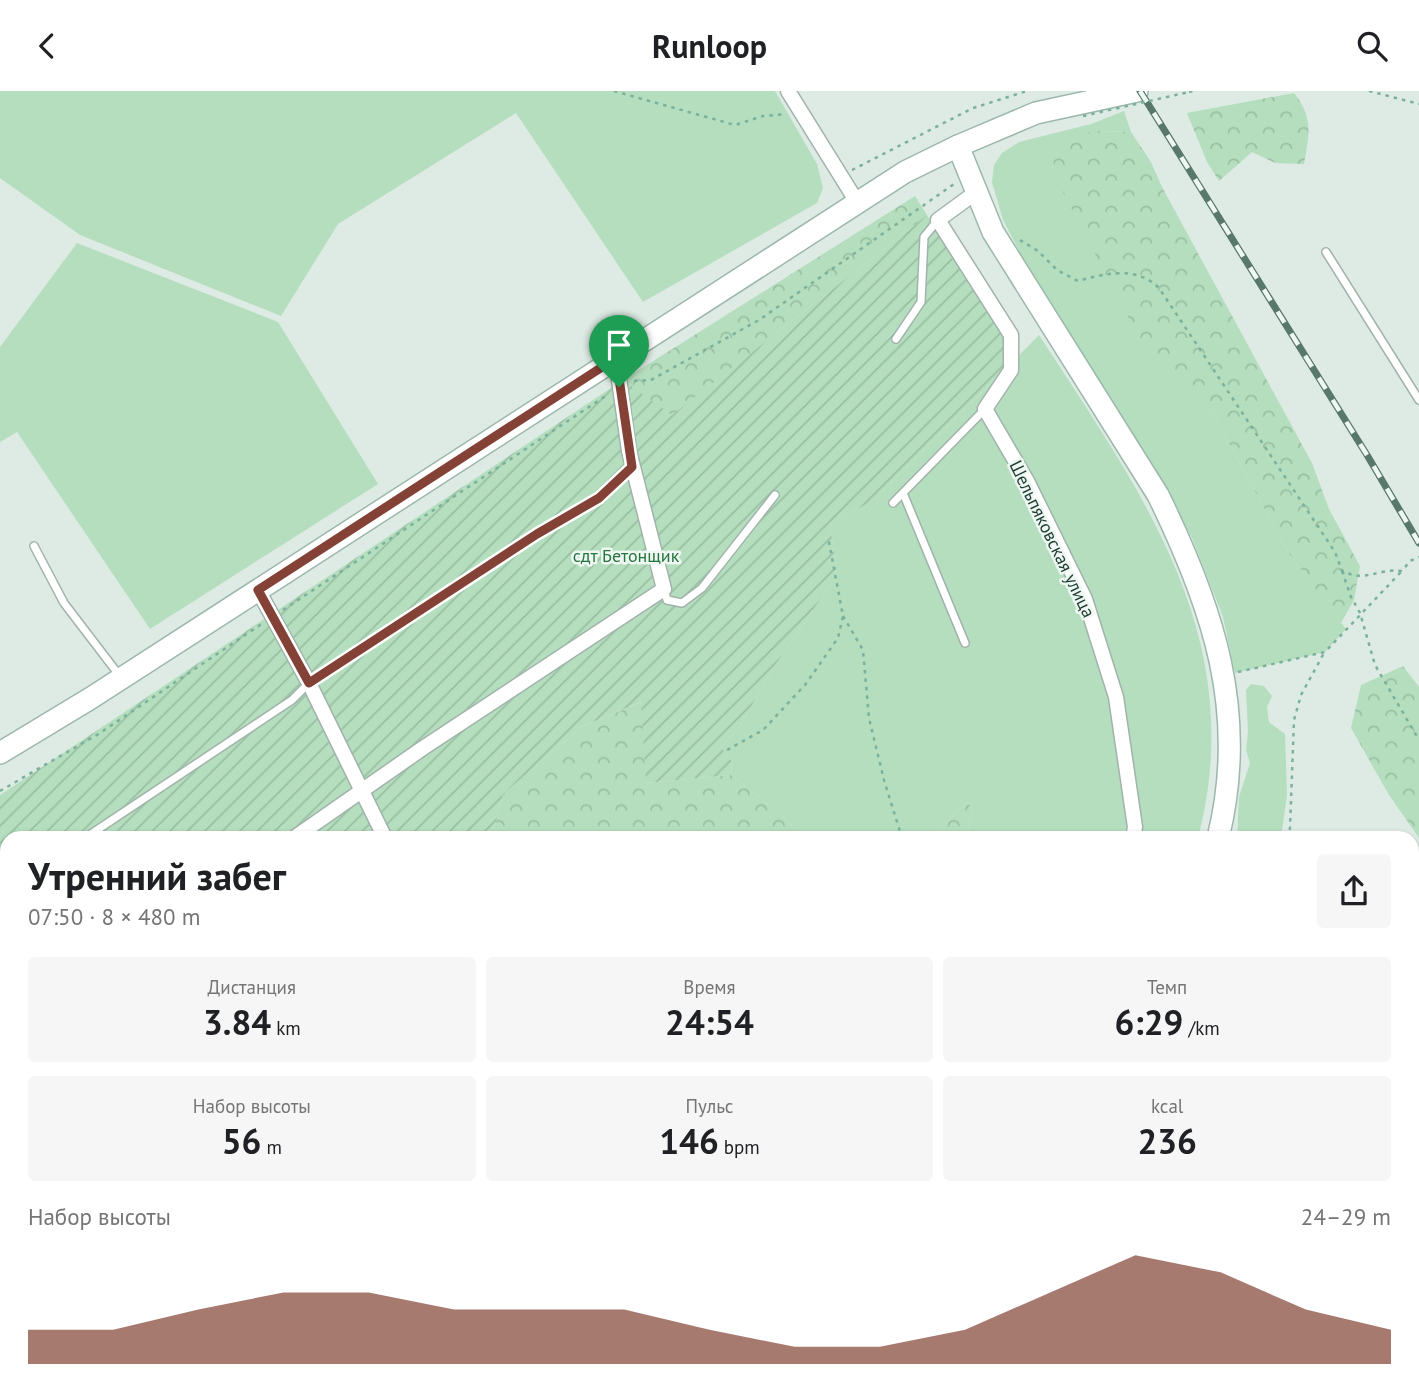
<!DOCTYPE html>
<html lang="ru">
<head>
<meta charset="utf-8">
<style>
	:root { --surface:#fff; --page:#f6f6f6; --text:#202124; --muted:#757577; --accent:#834235 }
	body { margin:0; font-family:"PT Sans",sans-serif; background:var(--page); color:var(--text); height:100vh; display:flex; flex-direction:column; font-size:26px; white-space:nowrap }
	* { box-sizing:border-box; margin:0 }
	p { font-size:23px; color:var(--muted) }
	.icon { flex:none; width:38px; height:38px; fill:none; stroke:currentColor; stroke-width:2; stroke-linecap:round; stroke-linejoin:round }
	.map { position:relative; flex:1; overflow:hidden }
	.panel { position:absolute; left:0px; top:740px; width:1419px; height:569px; display:flex; flex-direction:column; background:var(--surface); border-radius:21px 21px 0 0; box-shadow:0 2px 5px #0004 }
	.panel>* { flex:none }
	.pin { position:absolute; display:grid; place-items:center; width:60px; height:60px; color:#fff; margin:-72px -30px; border-radius:50% 50% 50% 0; rotate:-45deg; box-shadow:0 0 7px #0007 }
	.pin .icon { rotate:45deg }
	.round { display:grid; place-items:center; flex:none; width:74px; height:74px; border-radius:7px; background:var(--page) }
	.headline { display:flex; align-items:center; justify-content:space-between; height:119px; padding:0 28px }
	h1 { font-size:38px; font-weight:800; line-height:52px }
	.stats { display:grid; grid-template-columns:repeat(3,1fr); gap:10px; height:119px; padding:7px 28px }
	.stats div { display:grid; align-content:center; border-radius:7px; background:var(--page); text-align:center }
	.stats b { font-size:35px; font-weight:800 }
	.stats small { font-size:19px; font-weight:400 }
	.stats p { font-size:19px }
	.chart { height:196px; padding:14px 28px }
	.chart p { display:flex; justify-content:space-between }
	.chart svg { width:100%; height:126px; margin-top:7px; fill:var(--accent); opacity:.7 }
	header { display:flex; justify-content:space-between; align-items:center; height:91px; padding:0 28px; background:var(--surface); font-size:32px; font-weight:800 }
	.map>svg:first-child { display:block }
	.grass { fill:#b4debd }
	.forest { fill:url(#forest-crowns) }
	.garden { fill:url(#garden-furrows) }
	.lines { fill:none; stroke-linecap:round; stroke-linejoin:round }
	.lane-casing { stroke:#a1b3ab; stroke-width:10 }
	.street-casing { stroke:#a1b3ab; stroke-width:17 }
	.secondary-casing { stroke:#9cb8ac; stroke-width:24 }
	.path { stroke:#7bb19d; stroke-width:2.5; stroke-dasharray:3.5 5; stroke-linecap:butt }
	.lane { stroke:#fff; stroke-width:7 }
	.street { stroke:#fff; stroke-width:14 }
	.secondary { stroke:#fff; stroke-width:21 }
	.rail-casing { stroke:#58786d; stroke-width:7 }
	.rail { stroke:#eef7f2; stroke-width:4.5; stroke-dasharray:13; stroke-linecap:butt }
	.path-bridge { stroke:#7bb19d; stroke-width:2.5; stroke-dasharray:3.5 5; stroke-linecap:butt }
	.route-casing { stroke:#fff; stroke-width:14 }
	.route { stroke:#834235; stroke-width:9 }
	.labels { text-anchor:middle; stroke-width:5; stroke-linejoin:round; paint-order:stroke }
	.street-label { font-size:18px; fill:#1e3c32; stroke:#eef7f2 }
	.park-label { font-size:18px; fill:#25753f; stroke:#eef7f2 }
</style>
</head>
<body>
<header><svg class="icon" aria-label="back" viewBox="0 0 24 24"><path d="M15 5l-7 7 7 7"/></svg>Runloop<svg class="icon" aria-label="search" viewBox="0 0 24 24"><circle cx="10" cy="10" r="6"/><path d="M15 15l6 6"/></svg></header>
<div class="map">
<svg width="1419" height="1308" viewBox="0 0 1419 1308">
	<defs>
		<pattern id="forest-crowns" width="20" height="18" patternUnits="userSpaceOnUse" patternTransform="scale(1.75)"><rect width="20" height="18" fill="#b4debd"/><path d="M2 6a3 3 0 1 1 6 0M12 15a3 3 0 1 1 6 0" fill="none" stroke="#9abfa3"/></pattern>
		<pattern id="garden-furrows" width="10" height="10" patternUnits="userSpaceOnUse" patternTransform="scale(1.75)"><rect width="10" height="10" fill="#b4debd"/><path d="M-1 1l2-2M0 10L10 0M9 11l2-2" fill="none" stroke="#9abfa3"/></pattern>
	</defs>
	<rect width="100%" height="100%" fill="#deebe4"/>
	<!-- grass -->
	<g class="grass">
		<path d="M 0,0 L 775,0 L 817,73 L 823,97 L 817,112 L 643,211 L 516,22 L 338,133 L 281,225 L 80,144 L 0,87 Z"/>
		<path d="M 1124,20 L 1131,41 L 1097,40 L 1191,299 L 1212,321 L 1288,461 L 1346,538 L 1325,561 L 1235,582 L 1223,526 L 1192,447 L 1146,365 L 1025,171 L 1003,129 L 992,91 L 994,74 L 1002,62 L 1019,51 L 1091,33 Z"/>
		<path d="M 77,152 L 278,231 L 378,393 L 150,538 L 17,341 L 0,351 L 0,256 Z"/>
		<path d="M 1039,244 C 1142,403 1250,547 1198,747 L 966,747 L 972,720 L 968,710 L 931,747 L 794,747 L 797,738 L 732,684 L 731,669 L 721,656 L 740,635 L 772,579 L 837,484 L 830,433 L 876,408 Z"/>
		<path d="M 1251,593 L 1264,595 L 1272,605 L 1267,616 L 1269,631 L 1285,643 L 1287,704 L 1281,747 L 1237,747 L 1239,706 L 1250,672 L 1246,659 L 1248,641 L 1246,599 Z"/>
		<path d="M 802,1302 L 952,1302 L 950,1308 L 800,1308 Z"/>
		<path d="M 983,1302 L 1031,1302 L 1039,1308 L 980,1308 Z"/>
	</g>
	<!-- forest -->
	<g class="forest">
		<path d="M 1294,2 C 1314,27 1309,44 1304,73 L 1275,72 L 1252,61 L 1219,90 L 1207,71 L 1187,22 Z"/>
		<path d="M 1097,40 L 1131,41 L 1151,71 L 1162,96 L 1312,372 L 1329,418 L 1360,475 L 1354,509 L 1341,532 L 1288,461 L 1212,321 L 1141,251 L 1054,84 L 1053,46 Z"/>
		<path d="M 915,105 L 927,124 L 671,325 L 623,289 Z"/>
		<path d="M 1403,575 L 1419,596 L 1419,747 L 1389,704 L 1351,637 L 1361,594 Z"/>
		<path d="M 642,611 L 647,692 L 732,684 L 797,738 L 794,747 L 492,747 L 503,703 L 583,635 Z"/>
		<path d="M 968,710 L 972,720 L 966,747 L 931,747 Z"/>
		<path d="M 0,899 L 7,899 L 7,1302 L 802,1302 L 800,1308 L 0,1308 Z"/>
	</g>
	<!-- garden -->
	<path class="garden" d="M 927,124 L 1001,233 L 1009,274 L 876,408 L 830,433 L 837,484 L 772,579 L 740,635 L 721,656 L 731,669 L 732,684 L 646,692 L 641,611 L 583,635 L 503,703 L 492,747 L 7,747 L 7,899 L 0,899 L 0,704 L 623,289 L 672,324 Z"/>
	<g class="lines">
		<defs>
			<g id="lane">
				<path d="M 1326,161 L 1419,309"/>
				<path d="M 896,248 L 921,211 L 924,146 L 938,129"/>
				<path d="M 903,402 L 965,552"/>
				<path d="M 893,412 L 985,318"/>
				<path d="M 34,455 L 64,512 L 119,584"/>
				<path d="M 664,498 L 667,509 L 682,512 L 702,497 L 775,404"/>
				<path d="M 85,747 L 292,609 L 309,592 L 538,443 L 599,407 L 632,376"/>
				<path d="M 0,805 L 7,800"/>
			</g>
			<g id="street">
				<path d="M 788,0 L 857,111"/>
				<path d="M 975,102 L 938,129 L 1011,244 L 1011,279 L 985,318 L 1027,390 L 1085,508 L 1116,606 L 1135,736 L 1133,747"/>
				<path d="M 258,499 L 309,592 L 385,747"/>
				<path d="M 294,747 L 423,657 L 664,498 L 629,360 L 616,267"/>
				<path d="M 1412,941 L 1419,966"/>
				<path d="M 1412,1136 L 1419,1140"/>
				<path d="M 1063,1302 L 1076,1308"/>
				<path d="M 1410,1302 L 1419,1306"/>
			</g>
			<g id="secondary">
				<path d="M 958,55 L 993,141 L 1158,404 C 1213,516 1249,622 1218,747"/>
				<path d="M 0,662 L 91,607 L 905,81 L 958,55 L 1036,22 L 1137,0"/>
				<path d="M 965,1308 L 968,1302"/>
			</g>
		</defs>
		<!-- lane casing -->
		<use href="#lane" class="lane-casing"/>
		<!-- street casing -->
		<use href="#street" class="street-casing"/>
		<!-- secondary casing -->
		<use href="#secondary" class="secondary-casing"/>
		<!-- path -->
		<g class="path">
			<path d="M 614,0 L 735,34 L 763,25 L 786,23"/>
			<path d="M 1369,0 L 1419,13"/>
			<path d="M 1189,1 L 1193,0"/>
			<path d="M 852,79 L 973,17 L 1027,0"/>
			<path d="M 1020,149 L 1038,160 L 1057,179 L 1078,190 C 1106,182 1137,175 1159,197 L 1335,461 L 1342,480 C 1368,492 1376,477 1402,480 L 1410,470 L 1419,466"/>
			<path d="M 634,290 L 651,289 L 759,229 L 954,93"/>
			<path d="M 1342,480 L 1351,506 L 1360,522 L 1375,574 L 1419,649"/>
			<path d="M 283,519 L 607,304"/>
			<path d="M 843,525 L 863,559 L 869,627 L 884,689 L 902,747"/>
			<path d="M 1238,581 L 1325,561 L 1401,481"/>
			<path d="M 727,659 L 763,639 L 805,594 L 838,547 L 843,525 L 828,446"/>
			<path d="M 0,700 L 100,642 L 263,532"/>
			<path d="M 1287,747 L 1290,737 L 1294,629 L 1301,604 L 1324,562"/>
			<path d="M 0,1085 L 7,1085"/>
			<path d="M 726,1308 L 726,1302"/>
		</g>
		<!-- lane -->
		<use href="#lane" class="lane"/>
		<!-- street -->
		<use href="#street" class="street"/>
		<!-- secondary -->
		<use href="#secondary" class="secondary"/>
		<defs>
			<path id="rail" d="M 1140,0 L 1367,364 L 1419,452"/>
		</defs>
		<!-- rail casing -->
		<use href="#rail" class="rail-casing"/>
		<!-- rail -->
		<use href="#rail" class="rail"/>
		<!-- path-bridge -->
		<path class="path-bridge" d="M 1083,25 L 1189,1"/>
	</g>
	<g class="lines">
		<defs>
			<path id="route" d="M 616,267 L 632,376 L 599,407 L 537,443 L 309,592 L 258,499 Z"/>
		</defs>
		<!-- route casing -->
		<use href="#route" class="route-casing"/>
		<!-- route -->
		<use href="#route" class="route"/>
	</g>
	<g class="labels">
		<!-- street labels -->
		<g class="street-label">
			<text transform="translate(1052 448) rotate(64)" y="6">Шельпяковская улица</text>
		</g>
		<!-- park labels -->
		<g class="park-label">
			<text x="626" y="471">сдт Бетонщик</text>
		</g>
	</g>
</svg>
<div class="pin" style="left:619px;top:296px;background:#1e9e55"><svg class="icon" aria-label="arrive" viewBox="0 0 24 24"><path d="M6 21V4h12l-3 4 3 4H6"/></svg></div>
<section class="panel">
<div class="headline"><div><h1>Утренний забег</h1><p>07:50 · 8 × 480 m</p></div><a class="round"><svg class="icon" aria-label="share" viewBox="0 0 24 24"><path d="M12 15V3M7 8l5-5 5 5M5 13v7h14v-7"/></svg></a></div>
<div class="stats">
<div><p>Дистанция</p><b>3.84<small> km</small></b></div>
<div><p>Время</p><b>24:54</b></div>
<div><p>Темп</p><b>6:29<small> /km</small></b></div>
</div>
<div class="stats">
<div><p>Набор высоты</p><b>56<small> m</small></b></div>
<div><p>Пульс</p><b>146<small> bpm</small></b></div>
<div><p>kcal</p><b>236</b></div>
</div>
<div class="chart"><p><span>Набор высоты</span>24–29 m</p>
<svg viewBox="0 0 160 44" preserveAspectRatio="none"><path d="M0 44V32L10 32L20 25L30 19L40 19L50 25L60 25L70 25L80 32L90 38L100 38L110 32L120 19L130 6L140 12L150 25L160 32V44z"/></svg>
</div>
</section>
</div>
</body>
</html>
